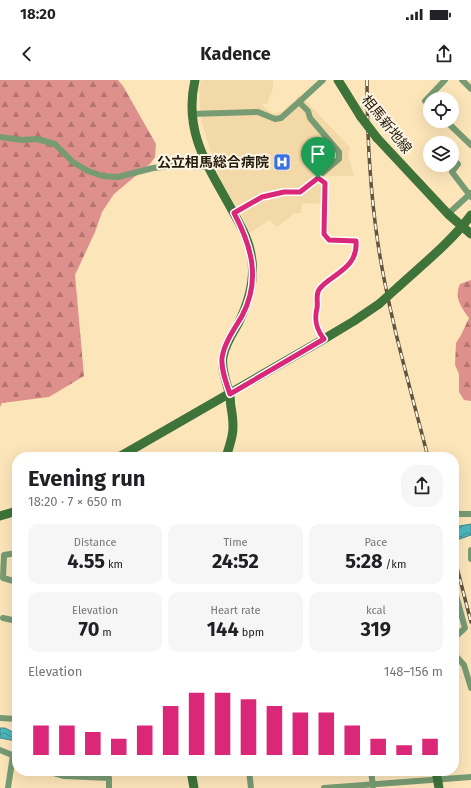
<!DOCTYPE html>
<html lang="en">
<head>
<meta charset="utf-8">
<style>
	:root { --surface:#fff; --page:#f6f6f6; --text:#202124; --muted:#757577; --accent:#db2777 }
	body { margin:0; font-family:"Fira Sans","Noto Sans JP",sans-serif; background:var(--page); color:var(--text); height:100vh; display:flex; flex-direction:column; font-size:15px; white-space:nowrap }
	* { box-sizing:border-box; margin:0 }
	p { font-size:13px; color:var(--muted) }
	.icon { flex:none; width:22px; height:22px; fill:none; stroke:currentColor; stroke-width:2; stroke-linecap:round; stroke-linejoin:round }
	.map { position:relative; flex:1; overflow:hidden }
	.details { position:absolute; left:12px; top:372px; width:447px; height:324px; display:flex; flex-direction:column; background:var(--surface); border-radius:16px; box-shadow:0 4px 16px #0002 }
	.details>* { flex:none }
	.tools { position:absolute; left:423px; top:12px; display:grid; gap:8px }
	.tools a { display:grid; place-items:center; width:36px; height:36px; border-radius:50%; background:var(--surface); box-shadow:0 4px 16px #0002; font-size:20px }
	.pin { position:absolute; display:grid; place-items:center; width:34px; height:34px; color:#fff; margin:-41px -17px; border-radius:50% 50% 50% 0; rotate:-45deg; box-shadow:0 0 4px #0007 }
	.pin .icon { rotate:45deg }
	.round { display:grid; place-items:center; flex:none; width:42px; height:42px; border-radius:16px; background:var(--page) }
	.headline { display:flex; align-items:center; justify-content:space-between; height:68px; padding:0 16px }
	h1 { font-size:22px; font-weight:700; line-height:30px }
	.stats { display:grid; grid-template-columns:repeat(3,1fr); gap:6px; height:68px; padding:4px 16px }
	.stats div { display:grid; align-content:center; border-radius:10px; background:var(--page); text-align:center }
	.stats b { font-size:20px; font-weight:700 }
	.stats small { font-size:11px; font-weight:400 }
	.stats p { font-size:11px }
	.chart { height:112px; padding:8px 16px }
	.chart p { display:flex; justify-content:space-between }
	.chart svg { width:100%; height:72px; margin-top:4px; stroke:var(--accent); stroke-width:6 }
	.status { display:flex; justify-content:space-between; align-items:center; height:28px; padding:0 20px; background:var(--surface); direction:ltr }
	.status svg { height:11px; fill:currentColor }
	header { display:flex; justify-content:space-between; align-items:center; height:52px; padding:0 16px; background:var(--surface); font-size:18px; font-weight:700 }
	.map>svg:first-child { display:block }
	.built { fill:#f4d9a8 }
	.forest { fill:url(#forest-firs) }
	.water { fill:url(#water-waves); stroke:#408788 }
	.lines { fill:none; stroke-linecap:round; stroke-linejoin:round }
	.street { stroke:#779b73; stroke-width:6 }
	.secondary { stroke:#3e743a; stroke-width:9 }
	.rail-casing { stroke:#62553d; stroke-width:3.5 }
	.rail { stroke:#fef5e4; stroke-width:2; stroke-dasharray:6; stroke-linecap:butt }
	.secondary-bridge { stroke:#3e743a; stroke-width:9 }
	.route-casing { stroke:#fff; stroke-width:8 }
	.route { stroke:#db2777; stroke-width:5 }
	.labels { text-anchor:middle; stroke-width:4; stroke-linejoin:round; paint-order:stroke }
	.street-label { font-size:14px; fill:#221a0a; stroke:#fef5e4 }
	.poi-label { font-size:14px; font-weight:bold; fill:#221a0a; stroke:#fef5e4; text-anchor:end }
</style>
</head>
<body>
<div class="status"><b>18:20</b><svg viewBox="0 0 49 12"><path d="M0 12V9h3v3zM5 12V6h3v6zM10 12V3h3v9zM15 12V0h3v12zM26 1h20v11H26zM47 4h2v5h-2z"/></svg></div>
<header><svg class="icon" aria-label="back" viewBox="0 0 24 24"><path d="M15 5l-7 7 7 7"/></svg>Kadence<svg class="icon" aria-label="share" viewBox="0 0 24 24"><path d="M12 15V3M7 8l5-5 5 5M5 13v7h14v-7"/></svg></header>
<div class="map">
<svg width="471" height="708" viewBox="0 0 471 708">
	<defs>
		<pattern id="forest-firs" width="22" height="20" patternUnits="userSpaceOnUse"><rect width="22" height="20" fill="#de908c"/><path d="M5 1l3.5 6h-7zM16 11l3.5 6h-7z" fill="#b47571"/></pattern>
		<pattern id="water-waves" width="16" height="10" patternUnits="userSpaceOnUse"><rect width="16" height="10" fill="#4db6be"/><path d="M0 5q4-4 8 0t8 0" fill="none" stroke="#409399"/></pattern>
	</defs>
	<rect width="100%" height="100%" fill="#fde5ba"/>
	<!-- built -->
	<path class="built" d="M 201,0 L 273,0 L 273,8 L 267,24 L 261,24 L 271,33 L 276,34 L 284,30 L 300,15 L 350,67 L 348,75 L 354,96 L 324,96 L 317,101 L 322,105 L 321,124 L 302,123 L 301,133 L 295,133 L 277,147 L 269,140 L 250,153 L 241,134 L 222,102 L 217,90 L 201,41 L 199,9 Z"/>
	<!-- forest -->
	<g class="forest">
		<path d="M 0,0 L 118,0 L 123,6 L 156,64 L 155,77 L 150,84 L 114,114 L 102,132 L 95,152 L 75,195 L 84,296 L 49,317 L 2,323 L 0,327 Z"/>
		<path d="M 471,200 L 471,321 L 464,320 L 459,312 L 459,294 L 455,285 L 456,263 L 461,255 L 469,238 C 461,227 454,218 460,204 Z"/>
	</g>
	<!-- water -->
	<g class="water">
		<path d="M 471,444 L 471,455 L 454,461 L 454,447 Z"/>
		<path d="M 0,648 L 5,648 L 17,654 L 17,662 L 11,660 L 0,658 Z"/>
	</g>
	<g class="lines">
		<!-- street -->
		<g class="street">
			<path d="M 462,0 L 471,9"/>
			<path d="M 430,25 L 425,21 L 445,0"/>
			<path d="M 191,34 L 258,32 L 275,39 L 281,38 L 299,22"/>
			<path d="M 446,41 L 471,65"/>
			<path d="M 0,57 L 22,60 L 37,59 L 55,64 L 73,82 L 88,91 L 103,96 L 118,97 L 153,88 L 172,86 L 209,87"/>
			<path d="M 452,78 L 458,84 L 452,92 L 471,117"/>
			<path d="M 318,98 L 325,103 L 324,154 L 329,160 L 357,161 C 358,182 343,190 328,201 C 324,204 319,208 318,212 C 316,217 318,223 317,228 C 315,240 316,249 324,259"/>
			<path d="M 234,133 C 257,118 272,112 300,112 L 339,79 L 339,72 L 310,38 L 308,31 L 299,22 L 323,0"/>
			<path d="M 448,134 L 471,113"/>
			<path d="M 454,434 L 471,434"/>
			<path d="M 471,470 L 471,479"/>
			<path d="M 17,473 L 4,475 L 3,498 L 17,502"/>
			<path d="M 454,508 L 465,548 L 454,558"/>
			<path d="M 3,538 L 17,541"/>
			<path d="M 454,574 L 464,585 L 471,608"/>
			<path d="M 0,638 L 17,639"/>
			<path d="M 0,670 L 17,677"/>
			<path d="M 47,691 L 64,696 L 109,698 L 109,708"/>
			<path d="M 249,691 L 251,708"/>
			<path d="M 371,691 L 373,706"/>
			<path d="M 8,708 L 13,675"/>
			<path d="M 324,708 L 471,697"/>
		</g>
		<!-- secondary -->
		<g class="secondary">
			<path d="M 195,0 C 183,52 208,86 232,130 C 240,144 248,158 251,174 C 256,199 249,222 238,244 C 232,254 225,265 223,277 C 221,288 226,301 229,312 C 231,317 230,322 231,327 C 235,349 233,356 226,377"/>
			<path d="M 338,0 L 361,37"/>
			<path d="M 377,58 L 448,134 L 471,154"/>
			<path d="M 398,207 C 423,184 451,162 471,135"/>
			<path d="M 119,377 L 324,259 L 354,241 L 379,224"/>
			<path d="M 0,436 L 17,431"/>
			<path d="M 191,691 L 194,708"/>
			<path d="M 436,691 L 439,708"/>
		</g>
		<defs>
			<g id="rail">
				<path d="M 367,0 C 367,54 370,110 378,164 C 389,236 410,307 428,377"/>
				<path d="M 454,476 L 471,542"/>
			</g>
		</defs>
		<!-- rail casing -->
		<use href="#rail" class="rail-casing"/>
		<!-- rail -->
		<use href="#rail" class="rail"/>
		<!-- secondary-bridge -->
		<g class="secondary-bridge">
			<path d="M 361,37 L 377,58"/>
			<path d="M 379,224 L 398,207"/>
		</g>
	</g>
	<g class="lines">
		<defs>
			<path id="route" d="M 318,98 L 325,103 L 324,154 L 329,160 L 356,161 C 358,182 343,190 328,201 C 324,204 319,208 318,212 C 316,217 318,223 317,228 C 314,240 316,249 324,259 L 230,314 C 226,302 221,290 222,278 C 224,263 235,248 242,236 C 261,200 252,167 234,133 L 262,117 L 284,112 L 300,112 Z"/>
		</defs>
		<!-- route casing -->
		<use href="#route" class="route-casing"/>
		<!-- route -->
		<use href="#route" class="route"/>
	</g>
	<!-- icons -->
	<defs>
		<symbol id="hospital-square" viewBox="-11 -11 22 22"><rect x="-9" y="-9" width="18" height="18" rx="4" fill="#3a71e1" stroke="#fef5e4"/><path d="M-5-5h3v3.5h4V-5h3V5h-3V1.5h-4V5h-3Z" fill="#fff"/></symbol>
	</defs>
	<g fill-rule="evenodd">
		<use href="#hospital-square" x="272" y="72" width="20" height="20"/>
	</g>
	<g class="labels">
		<!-- street labels -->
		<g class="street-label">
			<text transform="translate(387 44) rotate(51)" y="5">相馬新地線</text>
		</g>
		<!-- poi labels -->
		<g class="poi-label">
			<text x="269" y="87">公立相馬総合病院</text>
		</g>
	</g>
</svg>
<div class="tools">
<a><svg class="icon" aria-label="locate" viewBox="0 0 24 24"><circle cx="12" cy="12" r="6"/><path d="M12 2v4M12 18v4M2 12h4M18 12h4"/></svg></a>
<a><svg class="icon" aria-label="layers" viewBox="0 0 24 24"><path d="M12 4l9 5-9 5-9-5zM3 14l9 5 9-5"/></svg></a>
</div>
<div class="pin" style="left:318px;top:98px;background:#1e9e55"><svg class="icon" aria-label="arrive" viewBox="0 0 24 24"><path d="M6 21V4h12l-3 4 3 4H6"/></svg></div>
<section class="details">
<div class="headline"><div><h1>Evening run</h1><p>18:20 · 7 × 650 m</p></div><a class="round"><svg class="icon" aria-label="share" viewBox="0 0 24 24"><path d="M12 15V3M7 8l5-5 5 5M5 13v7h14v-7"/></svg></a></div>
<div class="stats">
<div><p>Distance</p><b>4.55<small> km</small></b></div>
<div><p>Time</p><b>24:52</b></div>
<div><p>Pace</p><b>5:28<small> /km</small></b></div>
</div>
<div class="stats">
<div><p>Elevation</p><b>70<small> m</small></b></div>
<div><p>Heart rate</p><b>144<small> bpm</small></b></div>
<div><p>kcal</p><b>319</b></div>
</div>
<div class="chart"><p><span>Elevation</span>148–156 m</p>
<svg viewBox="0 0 160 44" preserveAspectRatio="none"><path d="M5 44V26M15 44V26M25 44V30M35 44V34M45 44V26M55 44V14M65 44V6M75 44V6M85 44V10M95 44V14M105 44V18M115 44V18M125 44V26M135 44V34M145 44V38M155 44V34"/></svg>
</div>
</section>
</div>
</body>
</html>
